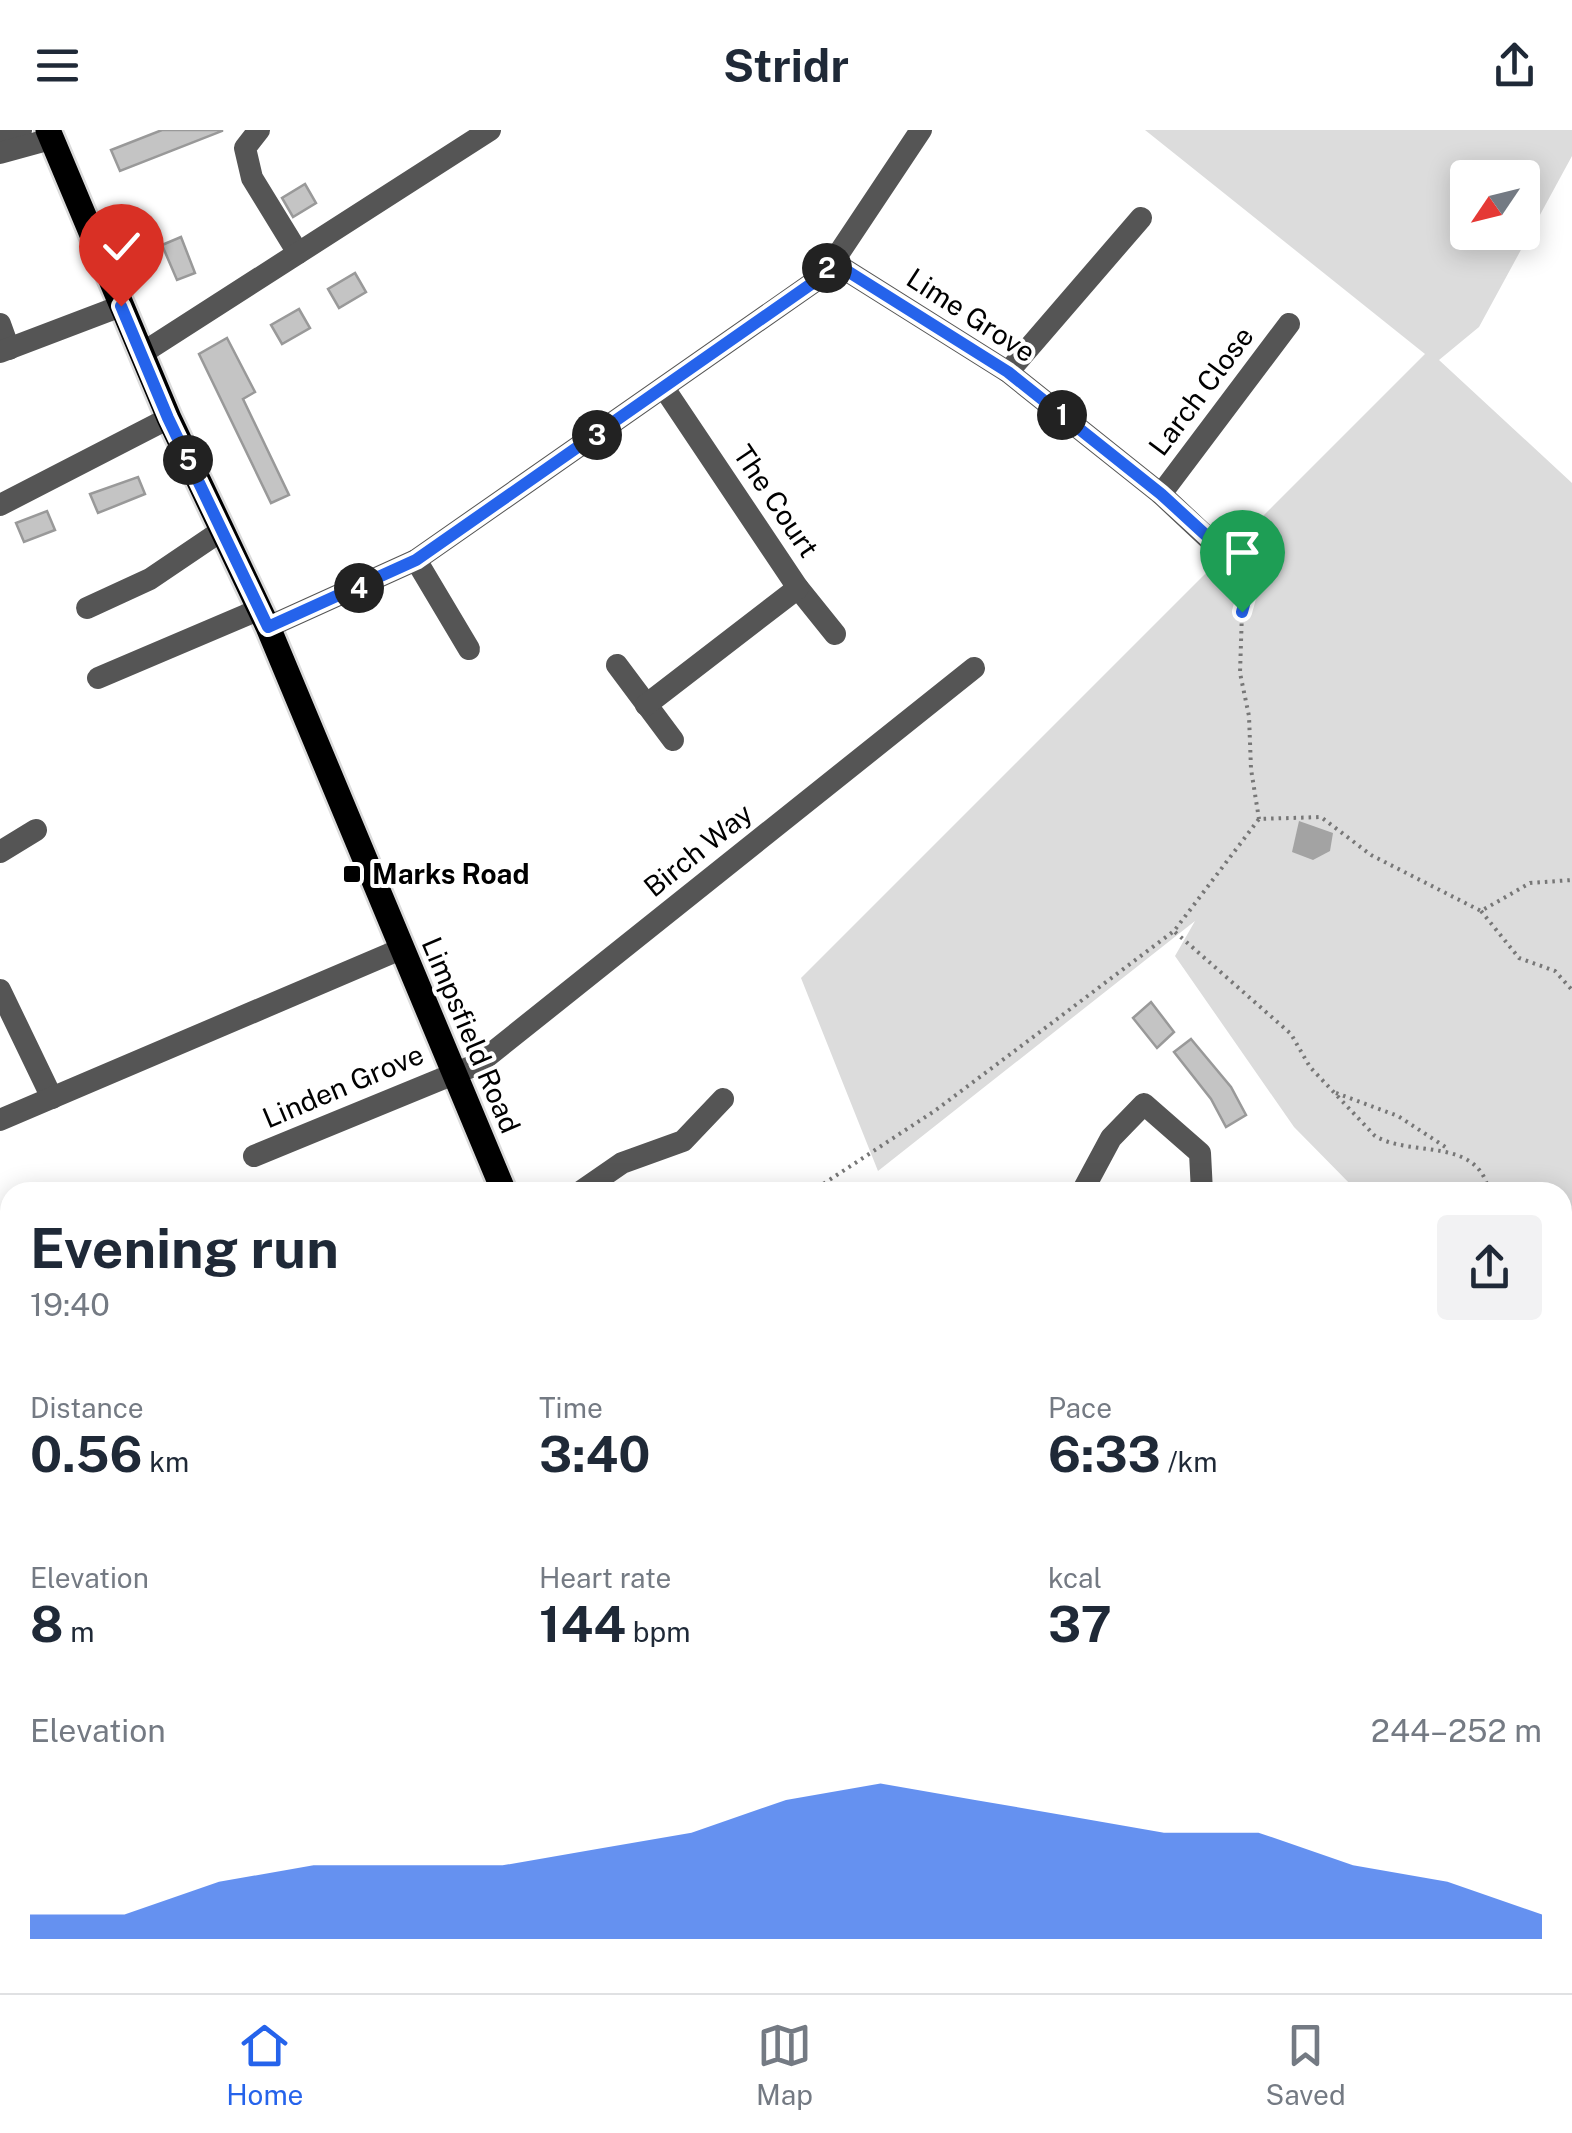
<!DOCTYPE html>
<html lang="en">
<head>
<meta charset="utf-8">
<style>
	:root { --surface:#fff; --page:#f2f2f3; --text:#1f2937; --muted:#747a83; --line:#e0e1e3; --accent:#2563eb }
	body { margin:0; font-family:"Public Sans",sans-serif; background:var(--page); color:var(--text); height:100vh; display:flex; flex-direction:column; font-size:38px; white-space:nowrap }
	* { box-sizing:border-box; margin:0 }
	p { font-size:32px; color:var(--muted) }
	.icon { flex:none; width:55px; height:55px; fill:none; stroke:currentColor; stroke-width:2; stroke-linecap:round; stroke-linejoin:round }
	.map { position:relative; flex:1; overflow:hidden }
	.drawer { position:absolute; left:0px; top:1052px; width:1572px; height:812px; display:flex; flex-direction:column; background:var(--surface); border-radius:30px 30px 0 0; box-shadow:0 5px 25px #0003 }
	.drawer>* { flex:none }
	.needle { width:65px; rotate:235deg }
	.controls { position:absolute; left:1450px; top:30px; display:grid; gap:20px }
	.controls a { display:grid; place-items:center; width:90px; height:90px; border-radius:10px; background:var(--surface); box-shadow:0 5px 25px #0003; font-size:50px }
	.pin { position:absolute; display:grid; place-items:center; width:85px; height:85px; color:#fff; margin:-102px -42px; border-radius:50% 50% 50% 0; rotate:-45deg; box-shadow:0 0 10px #0007 }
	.pin .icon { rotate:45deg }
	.km { position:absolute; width:50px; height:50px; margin:-25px; border-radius:50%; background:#222; color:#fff; font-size:28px; line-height:50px; text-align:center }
	.round { display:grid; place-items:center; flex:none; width:105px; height:105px; border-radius:10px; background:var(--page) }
	.headline { display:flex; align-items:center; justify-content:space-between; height:170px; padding:0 30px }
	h1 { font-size:55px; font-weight:700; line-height:75px }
	.metrics { display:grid; grid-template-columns:repeat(3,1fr); gap:15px; height:170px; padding:10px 30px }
	.metrics div { display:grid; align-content:center }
	.metrics b { font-size:50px; font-weight:700 }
	.metrics small { font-size:28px; font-weight:400 }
	.metrics p { font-size:28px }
	.chart { height:280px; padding:20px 30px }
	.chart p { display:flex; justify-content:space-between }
	.chart svg { width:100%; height:180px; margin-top:10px; fill:var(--accent); opacity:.7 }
	header { display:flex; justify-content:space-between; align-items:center; height:130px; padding:0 30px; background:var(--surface); font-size:45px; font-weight:700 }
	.tabs { display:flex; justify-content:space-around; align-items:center; height:140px; border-top:2px solid var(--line); background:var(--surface); font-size:28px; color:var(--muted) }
	.tabs a { display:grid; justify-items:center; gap:5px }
	.tabs .active { color:var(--accent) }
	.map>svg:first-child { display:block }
	.green { fill:#dcdcdc; fill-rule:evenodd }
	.water { fill:#a3a3a3 }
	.building { fill:#c4c4c4; stroke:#999; stroke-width:2.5 }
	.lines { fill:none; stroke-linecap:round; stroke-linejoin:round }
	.major-casing { stroke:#dbdbdb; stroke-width:30 }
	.path { stroke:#777; stroke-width:4; stroke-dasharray:2.5 5; stroke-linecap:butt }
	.minor { stroke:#555; stroke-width:22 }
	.major { stroke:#000; stroke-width:25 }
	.route-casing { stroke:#fff; stroke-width:20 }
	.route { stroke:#2563eb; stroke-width:12 }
	.poi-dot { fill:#000; stroke:#fff; stroke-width:4 }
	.labels { text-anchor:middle; stroke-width:8; stroke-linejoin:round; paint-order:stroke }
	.street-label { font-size:28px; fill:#000; stroke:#fff }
	.poi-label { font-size:28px; font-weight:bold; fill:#000; stroke:#fff; text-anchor:start }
</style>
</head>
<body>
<header><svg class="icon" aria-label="menu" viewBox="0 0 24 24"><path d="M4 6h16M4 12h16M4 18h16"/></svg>Stridr<svg class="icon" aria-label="share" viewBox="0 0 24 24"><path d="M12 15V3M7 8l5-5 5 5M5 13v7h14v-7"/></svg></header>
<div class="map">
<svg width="1572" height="1863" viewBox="0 0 1572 1863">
	<rect width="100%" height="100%" fill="#fff"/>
	<!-- green -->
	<path class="green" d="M 1145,0 L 1572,0 L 1572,26 L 1479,197 L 1439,230 L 1572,353 L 1572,1206 L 1563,1196 L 1562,1062 L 1358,1062 L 1294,997 L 1175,826 L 1195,791 L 878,1041 L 801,848 L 1425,224 ZM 1468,48 L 1522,48 L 1522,102 L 1468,102 Z"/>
	<!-- water -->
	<path class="water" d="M 1299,691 L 1333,703 L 1330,721 L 1313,730 L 1292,722 Z"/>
	<!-- building -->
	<g class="building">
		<path d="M 162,0 L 222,0 L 222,1 L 120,41 L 111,20 Z"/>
		<path d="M 305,54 L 316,73 L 293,87 L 282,68 Z"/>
		<path d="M 181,107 L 195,143 L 177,150 L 162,115 Z"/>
		<path d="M 355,143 L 366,162 L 339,178 L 328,159 Z"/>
		<path d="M 299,179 L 310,198 L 282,214 L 271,195 Z"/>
		<path d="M 227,208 L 255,262 L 243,269 L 289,365 L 271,373 L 199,224 Z"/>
		<path d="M 138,347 L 145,364 L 98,383 L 90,364 Z"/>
		<path d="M 47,381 L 55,400 L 24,412 L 16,393 Z"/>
		<path d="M 1151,872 L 1174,902 L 1157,918 L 1133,888 Z"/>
		<path d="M 1191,909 L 1231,957 L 1246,985 L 1226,997 L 1211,969 L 1174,922 Z"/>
	</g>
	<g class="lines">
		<defs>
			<g id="major">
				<path d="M 48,0 L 169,288 L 268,497 L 504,1062"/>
				<path d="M 607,1855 L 608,1863"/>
			</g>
		</defs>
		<!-- major casing -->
		<use href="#major" class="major-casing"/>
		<!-- path -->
		<g class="path">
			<path d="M 1225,423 L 1251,449 L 1242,482 L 1240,543 L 1249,586 L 1251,639 L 1259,689"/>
			<path d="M 1481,781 L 1519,828 L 1555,841 L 1572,860"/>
			<path d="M 1175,802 L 1291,904 L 1310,937 L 1375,1006 C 1412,1028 1478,1006 1489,1062"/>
			<path d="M 1336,963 L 1398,986 L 1447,1018"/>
			<path d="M 811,1062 L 936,980 L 1174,801 L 1259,689 L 1321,687 L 1371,725 L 1481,781 L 1530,753 L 1572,750"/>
			<path d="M 1562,1210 L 1572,1222"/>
		</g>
		<!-- minor -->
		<g class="minor">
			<path d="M 259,0 L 245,18 L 252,48 L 298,123"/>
			<path d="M 0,12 L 21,0"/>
			<path d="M 0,23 L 51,9"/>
			<path d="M 833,132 L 1008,242 L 1161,364 L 1210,410"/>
			<path d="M 0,194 L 9,219"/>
			<path d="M 0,222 L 121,176"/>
			<path d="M 141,224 L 490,0"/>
			<path d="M 1008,242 L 1141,88"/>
			<path d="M 1161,364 L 1289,194"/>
			<path d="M 0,375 L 169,288"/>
			<path d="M 416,430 L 469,519"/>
			<path d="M 798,458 L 835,504"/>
			<path d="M 87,478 L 150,449 L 221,401"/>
			<path d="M 268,497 L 416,430 L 814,152 L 833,132 L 921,0"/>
			<path d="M 617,535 L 673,610"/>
			<path d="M 98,548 L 260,479"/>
			<path d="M 646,575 L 798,458 L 664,258"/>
			<path d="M 0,722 L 36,700"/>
			<path d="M 0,860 L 52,968"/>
			<path d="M 0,990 L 401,819"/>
			<path d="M 254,1026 L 478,934 L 974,538"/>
			<path d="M 580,1062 L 622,1033 L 683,1011 L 723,969"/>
			<path d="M 1082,1062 L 1111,1008 L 1144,974 L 1200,1023 L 1202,1062"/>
			<path d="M 0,1421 L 10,1421"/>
			<path d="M 1562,1481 L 1572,1471"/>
			<path d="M 211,1855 L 215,1863"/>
			<path d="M 911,1855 L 922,1863"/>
			<path d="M 1336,1855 L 1341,1863"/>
			<path d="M 509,1863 L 526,1855"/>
			<path d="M 623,1863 L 657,1855"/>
			<path d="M 1232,1863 L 1237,1855"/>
		</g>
		<!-- major -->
		<use href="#major" class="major"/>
	</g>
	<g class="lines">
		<defs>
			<path id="route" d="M 121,176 L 168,288 L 268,497 L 416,430 L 814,152 L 833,132 L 1008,242 L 1161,364 L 1246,442 L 1251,449 L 1242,482"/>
		</defs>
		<!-- route casing -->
		<use href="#route" class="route-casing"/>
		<!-- route -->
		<use href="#route" class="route"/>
	</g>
	<!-- markers -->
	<rect class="poi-dot" x="342" y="734" width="20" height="20" rx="5"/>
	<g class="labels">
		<!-- street labels -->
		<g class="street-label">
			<text transform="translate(971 185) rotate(33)" y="10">Lime Grove</text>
			<text transform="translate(1201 261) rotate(-53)" y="10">Larch Close</text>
			<text transform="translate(776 371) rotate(56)" y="10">The Court</text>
			<text transform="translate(698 720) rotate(-39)" y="10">Birch Way</text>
			<text transform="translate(471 905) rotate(67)" y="10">Limpsfield Road</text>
			<text transform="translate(343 956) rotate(-23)" y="10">Linden Grove</text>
		</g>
		<!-- poi labels -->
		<g class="poi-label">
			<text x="372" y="754">Marks Road</text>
		</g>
	</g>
</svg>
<div class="controls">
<a><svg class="needle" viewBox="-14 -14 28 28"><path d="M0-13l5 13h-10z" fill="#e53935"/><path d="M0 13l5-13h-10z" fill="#747a83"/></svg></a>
</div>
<div class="pin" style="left:1242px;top:482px;background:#1e9e55"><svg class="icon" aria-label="arrive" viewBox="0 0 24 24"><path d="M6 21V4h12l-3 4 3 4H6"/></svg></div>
<div class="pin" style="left:121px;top:176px;background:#d93025"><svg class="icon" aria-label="check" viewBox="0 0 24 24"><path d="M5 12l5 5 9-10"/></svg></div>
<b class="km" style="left:1062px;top:285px">1</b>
<b class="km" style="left:827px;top:138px">2</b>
<b class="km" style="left:597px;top:305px">3</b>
<b class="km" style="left:359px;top:458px">4</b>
<b class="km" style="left:188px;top:330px">5</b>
<section class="drawer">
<div class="headline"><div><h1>Evening run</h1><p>19:40</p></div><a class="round"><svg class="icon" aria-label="share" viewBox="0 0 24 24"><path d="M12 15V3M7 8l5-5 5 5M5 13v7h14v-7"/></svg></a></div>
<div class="metrics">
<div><p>Distance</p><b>0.56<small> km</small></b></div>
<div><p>Time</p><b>3:40</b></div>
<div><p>Pace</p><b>6:33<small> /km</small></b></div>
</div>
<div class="metrics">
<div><p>Elevation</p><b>8<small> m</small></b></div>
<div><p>Heart rate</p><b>144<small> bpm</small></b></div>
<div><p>kcal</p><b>37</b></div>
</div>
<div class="chart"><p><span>Elevation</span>244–252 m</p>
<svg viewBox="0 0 160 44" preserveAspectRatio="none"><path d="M0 44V38L10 38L20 30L30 26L40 26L50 26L60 22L70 18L80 10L90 6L100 10L110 14L120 18L130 18L140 26L150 30L160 38V44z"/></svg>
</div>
</section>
</div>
<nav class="tabs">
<a class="active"><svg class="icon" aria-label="home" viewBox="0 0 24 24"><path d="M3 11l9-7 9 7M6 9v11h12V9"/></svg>Home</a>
<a><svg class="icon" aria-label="map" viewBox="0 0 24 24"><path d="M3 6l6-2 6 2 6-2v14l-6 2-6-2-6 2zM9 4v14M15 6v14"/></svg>Map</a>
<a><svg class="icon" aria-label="saved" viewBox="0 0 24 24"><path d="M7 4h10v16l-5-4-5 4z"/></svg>Saved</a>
</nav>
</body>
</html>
